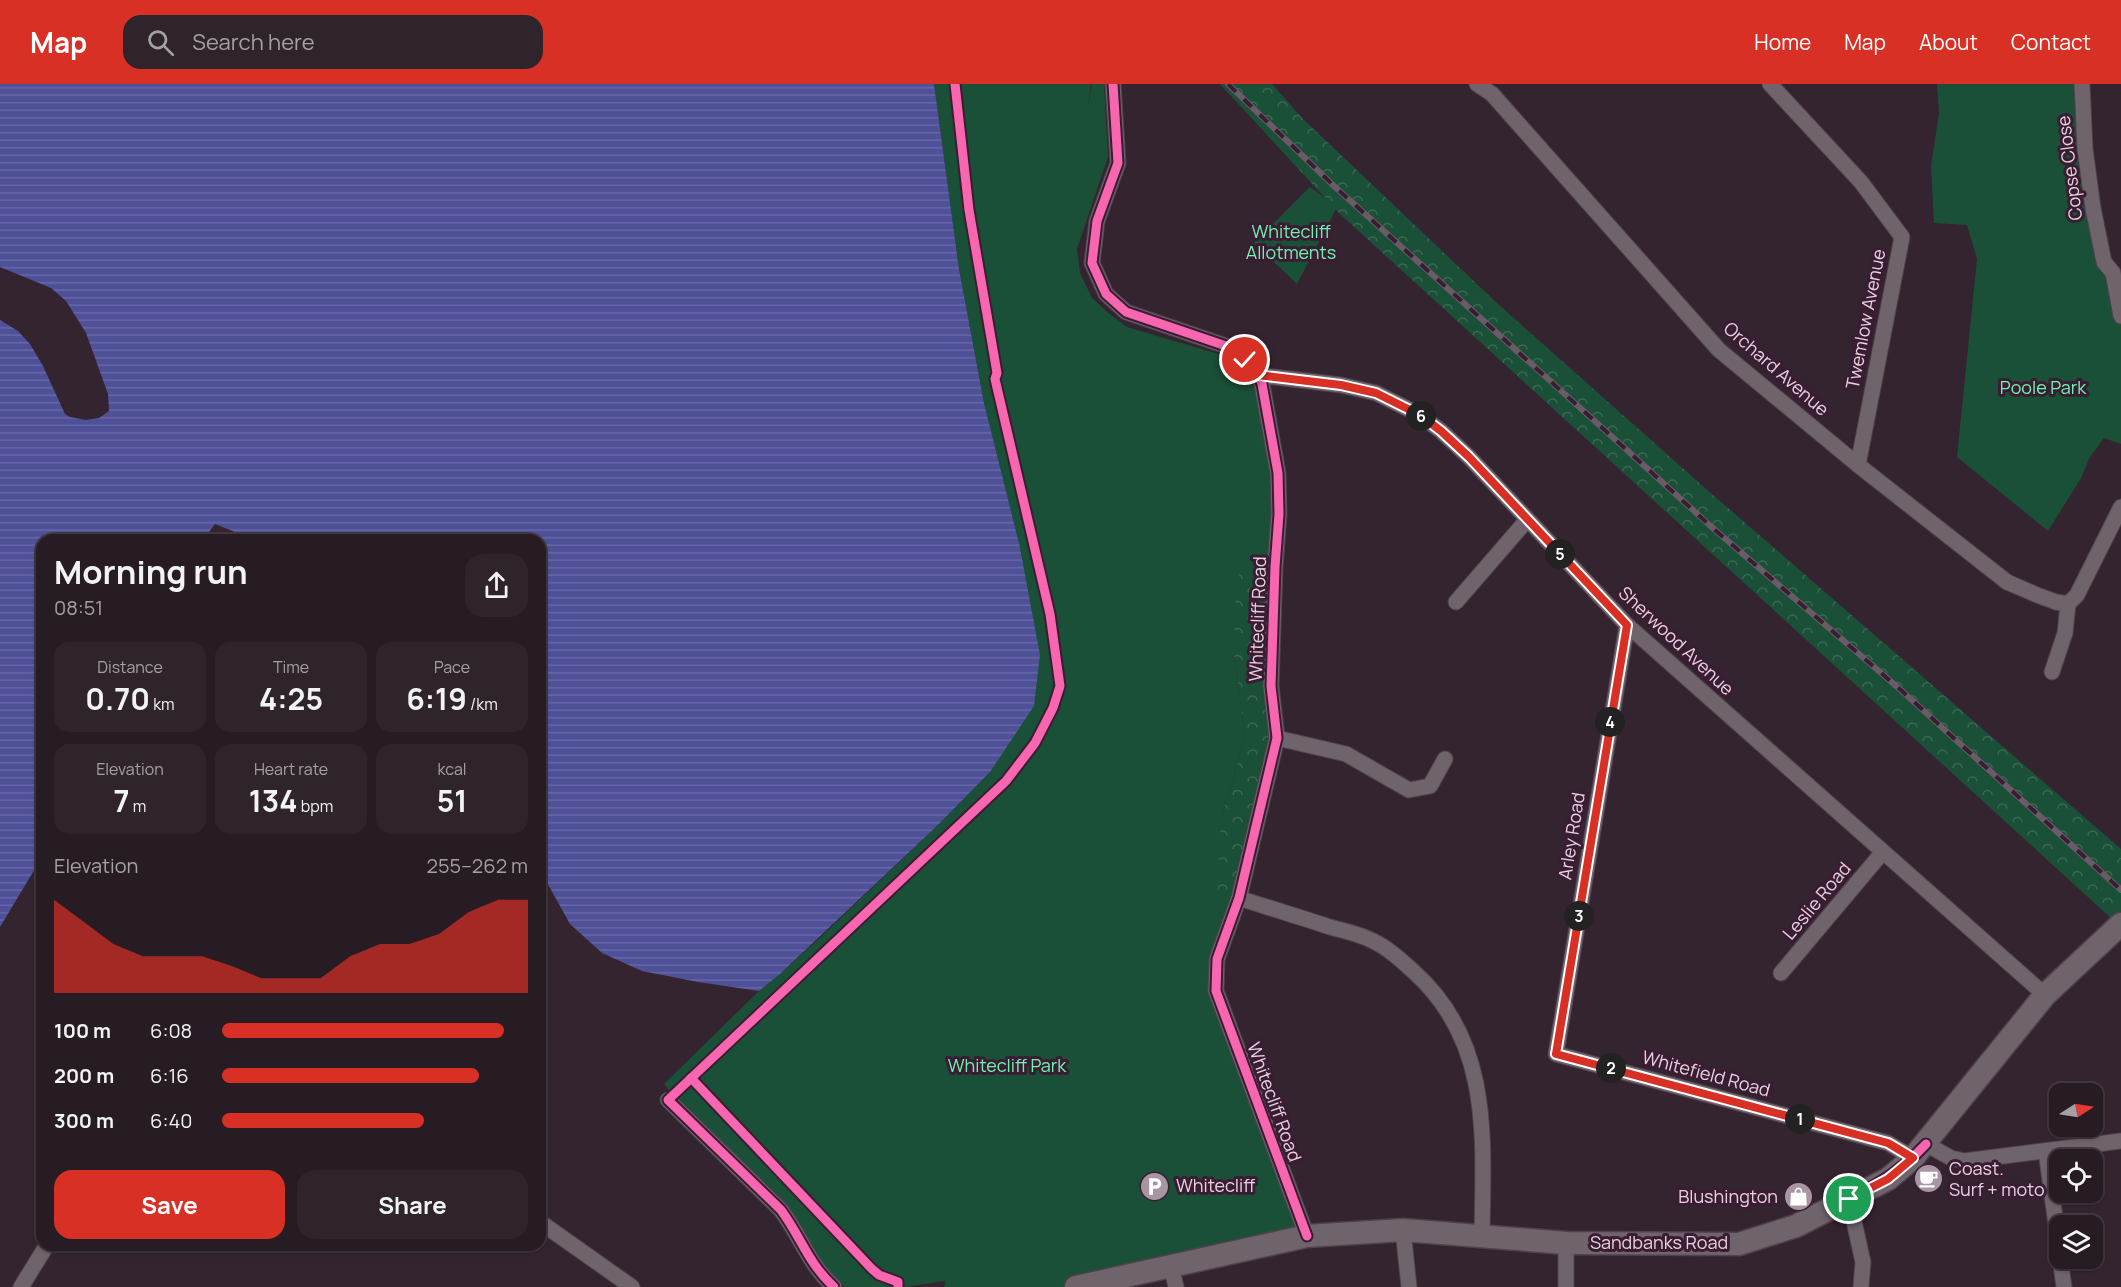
<!DOCTYPE html>
<html lang="en">
<head>
<meta charset="utf-8">
<style>
	:root { --surface:#271b24; --page:#2f242c; --text:#f1f3f6; --muted:#a4a1a6; --line:#433941; --accent:#d93025 }
	body { margin:0; font-family:Manrope,sans-serif; background:var(--page); color:var(--text); height:100vh; display:flex; flex-direction:column; font-size:22px; white-space:nowrap }
	* { box-sizing:border-box; margin:0 }
	p { font-size:20px; color:var(--muted) }
	.icon { flex:none; width:33px; height:33px; fill:none; stroke:currentColor; stroke-width:2; stroke-linecap:round; stroke-linejoin:round }
	.map { position:relative; flex:1; overflow:hidden }
	.panel { position:absolute; left:36px; top:450px; width:510px; height:717px; display:flex; flex-direction:column; background:var(--surface); border-radius:18px; box-shadow:0 2px 4px #0004,0 0 0 2px var(--line) }
	.panel>* { flex:none }
	.needle { width:39px; rotate:78deg }
	.fabs { position:absolute; left:2049px; top:999px; display:grid; gap:12px }
	.fabs a { display:grid; place-items:center; width:54px; height:54px; border-radius:12px; background:var(--surface); box-shadow:0 2px 4px #0004,0 0 0 2px var(--line); font-size:30px }
	.pin { position:absolute; display:grid; place-items:center; width:51px; height:51px; color:#fff; margin:-26px; border:3px solid #fff; border-radius:50%; box-shadow:0 2px 6px #0007 }
	.km { position:absolute; width:30px; height:30px; margin:-15px; border-radius:50%; background:#222; color:#fff; font-size:16px; line-height:30px; text-align:center }
	.round { display:grid; place-items:center; flex:none; width:63px; height:63px; border-radius:18px; background:var(--page) }
	.summary { display:flex; align-items:center; justify-content:space-between; height:102px; padding:0 18px }
	h1 { font-size:33px; font-weight:700; line-height:45px }
	.stats { display:grid; grid-template-columns:repeat(3,1fr); gap:9px; height:102px; padding:6px 18px }
	.stats div { display:grid; align-content:center; border-radius:15px; background:var(--page); text-align:center }
	.stats b { font-size:30px; font-weight:700 }
	.stats small { font-size:16px; font-weight:400 }
	.stats p { font-size:16px }
	.chart { height:168px; padding:12px 18px }
	.chart p { display:flex; justify-content:space-between }
	.chart svg { width:100%; height:108px; margin-top:6px; fill:var(--accent); opacity:.7 }
	.primary-button { display:flex; gap:12px; margin-top:auto; padding:12px 18px }
	.primary-button a { flex:1; height:69px; border-radius:18px; background:var(--accent); color:#fff; font-size:24px; font-weight:700; line-height:69px; text-align:center }
	.primary-button a+a { background:var(--page); color:var(--text) }
	ul { padding:0 18px; list-style:none; font-size:20px }
	li { display:grid; grid-template-columns:96px 72px 1fr; align-items:center; height:45px }
	li i { height:15px; border-radius:8px; background:var(--accent) }
	header { display:flex; align-items:center; gap:36px; box-sizing:border-box; height:84px; padding:0 30px; background:var(--accent); color:#fff }
	header strong { font-size:28px }
	nav { display:flex; gap:33px; margin-inline-start:auto; font-size:21px }
	.search { width:420px; height:54px; background:var(--page); display:flex; align-items:center; gap:15px; box-sizing:border-box; padding:0 21px; border-radius:18px; color:var(--muted); font-size:22px }
	.map>svg:first-child { display:block }
	.green { fill:#1a5038 }
	.forest { fill:url(#forest-crowns) }
	.water { fill:url(#water-rules) }
	.pier { fill:#342430 }
	.lines { fill:none; stroke-linecap:round; stroke-linejoin:round }
	.minor-casing { stroke:#50414c; stroke-width:17 }
	.secondary-casing { stroke:#50414c; stroke-width:25 }
	.minor { stroke:#70646c; stroke-width:15 }
	.secondary { stroke:#70646c; stroke-width:22 }
	.rail-casing { stroke:#6a5b66; stroke-width:6 }
	.rail { stroke:#3b1d33; stroke-width:4; stroke-dasharray:11; stroke-linecap:butt }
	.cycleway-casing { stroke:#3b1d33; stroke-width:13 }
	.cycleway { stroke:#f766af; stroke-width:9 }
	.route-casing { stroke:#fff; stroke-width:12 }
	.route { stroke:#d93025; stroke-width:8 }
	.labels { text-anchor:middle; stroke-width:6; stroke-linejoin:round; paint-order:stroke }
	.street-label { font-size:18px; fill:#e7d2df; stroke:#3b1d33 }
	.park-label { font-size:18px; fill:#6ef4b1; stroke:#3b1d33 }
	.poi-label { font-size:18px; fill:#e7d2df; stroke:#3b1d33; text-anchor:start }
</style>
</head>
<body>
<header>
<strong>Map</strong>
<div class="search"><svg class="icon" aria-label="search" viewBox="0 0 24 24"><circle cx="10" cy="10" r="6"/><path d="M15 15l6 6"/></svg>Search here</div>
<nav><a>Home</a><a>Map</a><a>About</a><a>Contact</a></nav>
</header>
<div class="map">
<svg width="2121" height="1203" viewBox="0 0 2121 1203">
	<defs>
		<pattern id="forest-crowns" width="20" height="18" patternUnits="userSpaceOnUse" patternTransform="scale(1.5)"><rect width="20" height="18" fill="#1a5038"/><path d="M2 6a3 3 0 1 1 6 0M12 15a3 3 0 1 1 6 0" fill="none" stroke="#3b6854"/></pattern>
		<pattern id="water-rules" width="6" height="5" patternUnits="userSpaceOnUse" patternTransform="scale(1.5)"><rect width="6" height="5" fill="#4e5098"/><path d="M0 2.5h6" fill="none" stroke="#6868a6"/></pattern>
	</defs>
	<rect width="100%" height="100%" fill="#342430"/>
	<!-- green -->
	<g class="green">
		<path d="M 934,0 L 1091,0 L 1088,23 L 1092,0 L 1104,0 L 1108,73 L 1077,165 L 1080,189 L 1092,214 L 1107,228 L 1127,243 L 1232,274 L 1246,290 L 1253,302 L 1262,300 L 1270,344 L 1275,483 L 1234,570 L 1245,653 L 1221,735 L 1239,814 L 1216,907 L 1307,1152 L 1076,1203 L 944,1203 L 945,1197 L 906,1203 L 845,1203 C 816,1182 807,1148 786,1121 C 771,1101 750,1087 732,1070 C 708,1048 685,1025 664,1000 L 759,907 L 780,890 L 823,851 L 939,740 L 990,688 L 1019,459 L 984,319 L 959,185 Z"/>
		<path d="M 1937,0 L 2082,0 L 2085,65 L 2121,232 L 2121,360 L 2104,354 L 2090,373 L 2081,394 L 2048,447 L 1957,373 L 1977,175 L 1967,141 L 1934,139 L 1931,82 L 1939,29 Z"/>
		<path d="M 1310,103 L 1337,123 L 1297,200 L 1254,159 Z"/>
	</g>
	<!-- forest -->
	<g class="forest">
		<path d="M 1220,0 L 1272,0 L 1302,34 L 1499,221 L 1705,404 L 2121,765 L 2121,827 L 2112,835 L 1340,130 Z"/>
		<path d="M 1275,483 L 1277,654 L 1239,814 L 1218,807 L 1221,735 L 1245,653 L 1234,570 L 1236,504 L 1241,484 Z"/>
	</g>
	<!-- water -->
	<path class="water" d="M 0,0 L 934,0 L 959,185 L 984,319 L 1019,459 L 1040,571 L 1034,622 L 990,688 L 939,740 L 780,890 L 759,907 L 698,898 L 642,887 L 602,869 L 570,840 L 540,786 L 547,618 L 540,616 L 540,456 L 255,456 L 215,440 L 203,456 L 42,456 L 42,773 L 0,843 Z"/>
	<!-- pier -->
	<path class="pier" d="M 0,183 L 51,204 L 66,217 L 86,249 L 108,310 L 109,327 L 99,334 L 86,336 L 70,333 L 65,330 L 43,282 L 30,260 L 18,247 L 0,236 Z"/>
	<g class="lines">
		<defs>
			<g id="minor">
				<path d="M 1113,0 L 1118,79 L 1097,137 L 1092,179 L 1106,210 L 1126,228 L 1232,264 L 1258,291 L 1262,300 L 1278,389 L 1279,430 L 1275,483 L 1271,602 L 1277,654 L 1239,814 L 1217,875 L 1216,907 L 1307,1152"/>
				<path d="M 1477,0 L 1492,10 L 1719,266 L 1858,381 L 2007,498 L 2037,511 L 2056,518 L 2068,520"/>
				<path d="M 1770,0 L 1861,98 L 1902,153 L 1858,381"/>
				<path d="M 2082,0 L 2085,65 L 2093,124 L 2104,178 L 2113,189 L 2121,232"/>
				<path d="M 1258,291 L 1341,301 L 1376,309 L 1420,331 L 1441,347 L 1469,373 L 1627,541 L 2045,911"/>
				<path d="M 1456,518 L 1527,436"/>
				<path d="M 1627,541 L 1556,970 L 1888,1059 L 1913,1074"/>
				<path d="M 2052,588 L 2065,549 L 2068,520 L 2077,511 L 2121,423"/>
				<path d="M 1277,654 L 1346,670 L 1409,706 L 1430,702 L 1445,675"/>
				<path d="M 1239,814 C 1269,824 1300,833 1330,843 C 1344,847 1360,850 1373,857 C 1388,864 1401,876 1413,887 C 1493,958 1483,1056 1482,1153"/>
				<path d="M 1781,889 L 1882,769"/>
				<path d="M 668,1016 L 781,1126 C 801,1153 808,1179 834,1203"/>
				<path d="M 1926,1060 L 1951,1074 L 1964,1077 L 2121,1057"/>
				<path d="M 2046,1067 L 2060,1170"/>
				<path d="M 1849,1115 L 1863,1178 L 1861,1203"/>
				<path d="M 540,1138 L 632,1203"/>
				<path d="M 1403,1146 L 1409,1203"/>
				<path d="M 1566,1159 L 1566,1203"/>
				<path d="M 2060,1174 L 2064,1203"/>
				<path d="M 1171,1181 L 1176,1203"/>
				<path d="M 21,1203 L 47,1161"/>
			</g>
			<path id="secondary" d="M 1076,1203 L 1307,1152 L 1403,1146 L 1566,1159 L 1739,1160 L 1796,1142 L 1888,1095 L 1913,1074 L 2045,911 L 2121,840"/>
		</defs>
		<!-- minor casing -->
		<use href="#minor" class="minor-casing"/>
		<!-- secondary casing -->
		<use href="#secondary" class="secondary-casing"/>
		<!-- minor -->
		<use href="#minor" class="minor"/>
		<!-- secondary -->
		<use href="#secondary" class="secondary"/>
		<defs>
			<path id="rail" d="M 1228,0 L 1334,102 L 1629,368 L 1715,446 L 1902,607 L 2121,806"/>
		</defs>
		<!-- rail casing -->
		<use href="#rail" class="rail-casing"/>
		<!-- rail -->
		<use href="#rail" class="rail"/>
		<defs>
			<g id="cycleway">
				<path d="M 1113,0 L 1118,79 L 1097,137 L 1092,179 L 1106,210 L 1126,228 L 1232,264 L 1258,291 L 1262,300 L 1278,389 L 1279,430 L 1275,483 L 1271,602 L 1277,654 L 1239,814 L 1217,875 L 1216,907 L 1307,1152"/>
				<path d="M 691,994 L 872,1185 L 879,1191 L 898,1198 L 898,1203"/>
				<path d="M 1849,1115 C 1881,1098 1901,1087 1926,1060"/>
				<path d="M 834,1203 C 808,1179 801,1153 781,1126 L 668,1016 L 1006,697 L 1035,659 L 1053,624 L 1060,602 L 1050,530 L 995,295 L 997,289 L 969,126 L 955,0"/>
			</g>
		</defs>
		<!-- cycleway casing -->
		<use href="#cycleway" class="cycleway-casing"/>
		<!-- cycleway -->
		<use href="#cycleway" class="cycleway"/>
	</g>
	<g class="lines">
		<defs>
			<path id="route" d="M 1245,276 L 1258,291 L 1341,301 L 1376,309 L 1420,331 L 1441,347 L 1469,373 L 1627,541 L 1556,970 L 1888,1059 L 1913,1074 L 1888,1095 L 1849,1115"/>
		</defs>
		<!-- route casing -->
		<use href="#route" class="route-casing"/>
		<!-- route -->
		<use href="#route" class="route"/>
	</g>
	<!-- icons -->
	<defs>
		<symbol id="cafe-disc" viewBox="-11 -11 22 22"><circle r="9.5" fill="#a895a2" stroke="#3b1d33"/><path d="M-5.5-4.5H6V0H3Q3 3.5 0 3.5H-2.5Q-5.5 3.5-5.5 0ZM3-3.2v2h1.7v-2ZM-6 4.5H4V6H-6Z" fill="#fff"/></symbol>
		<symbol id="parking-disc" viewBox="-11 -11 22 22"><circle r="9.5" fill="#a895a2" stroke="#3b1d33"/><path d="M-3.5-5.5H1a3.5 3.5 0 0 1 0 7H-1V5.5H-3.5ZM-1-3.4V-.6H.8a1.4 1.4 0 0 0 0-2.8Z" fill="#fff"/></symbol>
		<symbol id="shop-disc" viewBox="-11 -11 22 22"><circle r="9.5" fill="#a895a2" stroke="#3b1d33"/><path d="M-5-2.5h2.3a2.7 3.5 0 0 1 5.4 0H5L5.5 6h-11ZM-1.5-2.5h3a1.5 2.3 0 0 0-3 0Z" fill="#fff"/></symbol>
	</defs>
	<g fill-rule="evenodd">
		<use href="#cafe-disc" x="1912" y="1078" width="33" height="33"/>
		<use href="#parking-disc" x="1138" y="1086" width="33" height="33"/>
		<use href="#shop-disc" x="1782" y="1096" width="33" height="33"/>
	</g>
	<g class="labels">
		<!-- street labels -->
		<g class="street-label">
			<text transform="translate(2070 84) rotate(-97)" y="6">Copse Close</text>
			<text transform="translate(1866 235) rotate(-79)" y="6">Twemlow Avenue</text>
			<text transform="translate(1776 285) rotate(41)" y="6">Orchard Avenue</text>
			<text transform="translate(1258 535) rotate(-88)" y="6">Whitecliff Road</text>
			<text transform="translate(1676 557) rotate(43)" y="6">Sherwood Avenue</text>
			<text transform="translate(1572 752) rotate(-81)" y="6">Arley Road</text>
			<text transform="translate(1817 817) rotate(-50)" y="6">Leslie Road</text>
			<text transform="translate(1706 990) rotate(15)" y="6">Whitefield Road</text>
			<text transform="translate(1274 1018) rotate(70)" y="6">Whitecliff Road</text>
			<text x="1659" y="1165">Sandbanks Road</text>
		</g>
		<!-- park labels -->
		<g class="park-label">
			<text x="1291" y="154">Whitecliff<tspan x="1291" dy="21">Allotments</tspan></text>
			<text x="2043" y="310">Poole Park</text>
			<text x="1007" y="988">Whitecliff Park</text>
		</g>
		<!-- poi labels -->
		<g class="poi-label">
			<text x="1949" y="1091">Coast.<tspan x="1949" dy="21">Surf + moto</tspan></text>
			<text x="1176" y="1108">Whitecliff</text>
			<text x="1778" y="1119" text-anchor="end">Blushington</text>
		</g>
	</g>
</svg>
<div class="fabs">
<a><svg class="needle" viewBox="-14 -14 28 28"><path d="M0-13l5 13h-10z" fill="#e53935"/><path d="M0 13l5-13h-10z" fill="#a4a1a6"/></svg></a>
<a><svg class="icon" aria-label="locate" viewBox="0 0 24 24"><circle cx="12" cy="12" r="6"/><path d="M12 2v4M12 18v4M2 12h4M18 12h4"/></svg></a>
<a><svg class="icon" aria-label="layers" viewBox="0 0 24 24"><path d="M12 4l9 5-9 5-9-5zM3 14l9 5 9-5"/></svg></a>
</div>
<div class="pin" style="left:1849px;top:1115px;background:#1e9e55"><svg class="icon" aria-label="arrive" viewBox="0 0 24 24"><path d="M6 21V4h12l-3 4 3 4H6"/></svg></div>
<div class="pin" style="left:1245px;top:276px;background:#d93025"><svg class="icon" aria-label="check" viewBox="0 0 24 24"><path d="M5 12l5 5 9-10"/></svg></div>
<b class="km" style="left:1800px;top:1035px">1</b>
<b class="km" style="left:1611px;top:984px">2</b>
<b class="km" style="left:1579px;top:832px">3</b>
<b class="km" style="left:1610px;top:638px">4</b>
<b class="km" style="left:1560px;top:470px">5</b>
<b class="km" style="left:1421px;top:332px">6</b>
<section class="panel">
<div class="summary"><div><h1>Morning run</h1><p>08:51</p></div><a class="round"><svg class="icon" aria-label="share" viewBox="0 0 24 24"><path d="M12 15V3M7 8l5-5 5 5M5 13v7h14v-7"/></svg></a></div>
<div class="stats">
<div><p>Distance</p><b>0.70<small> km</small></b></div>
<div><p>Time</p><b>4:25</b></div>
<div><p>Pace</p><b>6:19<small> /km</small></b></div>
</div>
<div class="stats">
<div><p>Elevation</p><b>7<small> m</small></b></div>
<div><p>Heart rate</p><b>134<small> bpm</small></b></div>
<div><p>kcal</p><b>51</b></div>
</div>
<div class="chart"><p><span>Elevation</span>255–262 m</p>
<svg viewBox="0 0 160 44" preserveAspectRatio="none"><path d="M0 44V6L10 15L20 24L30 29L40 29L50 29L60 33L70 38L80 38L90 38L100 29L110 24L120 24L130 20L140 11L150 6L160 6V44z"/></svg>
</div>
<ul>
<li><b>100 m</b>6:08<i style="width:92%"></i></li>
<li><b>200 m</b>6:16<i style="width:84%"></i></li>
<li><b>300 m</b>6:40<i style="width:66%"></i></li>
</ul>
<div class="primary-button"><a>Save</a><a>Share</a></div>
</section>
</div>
</body>
</html>
